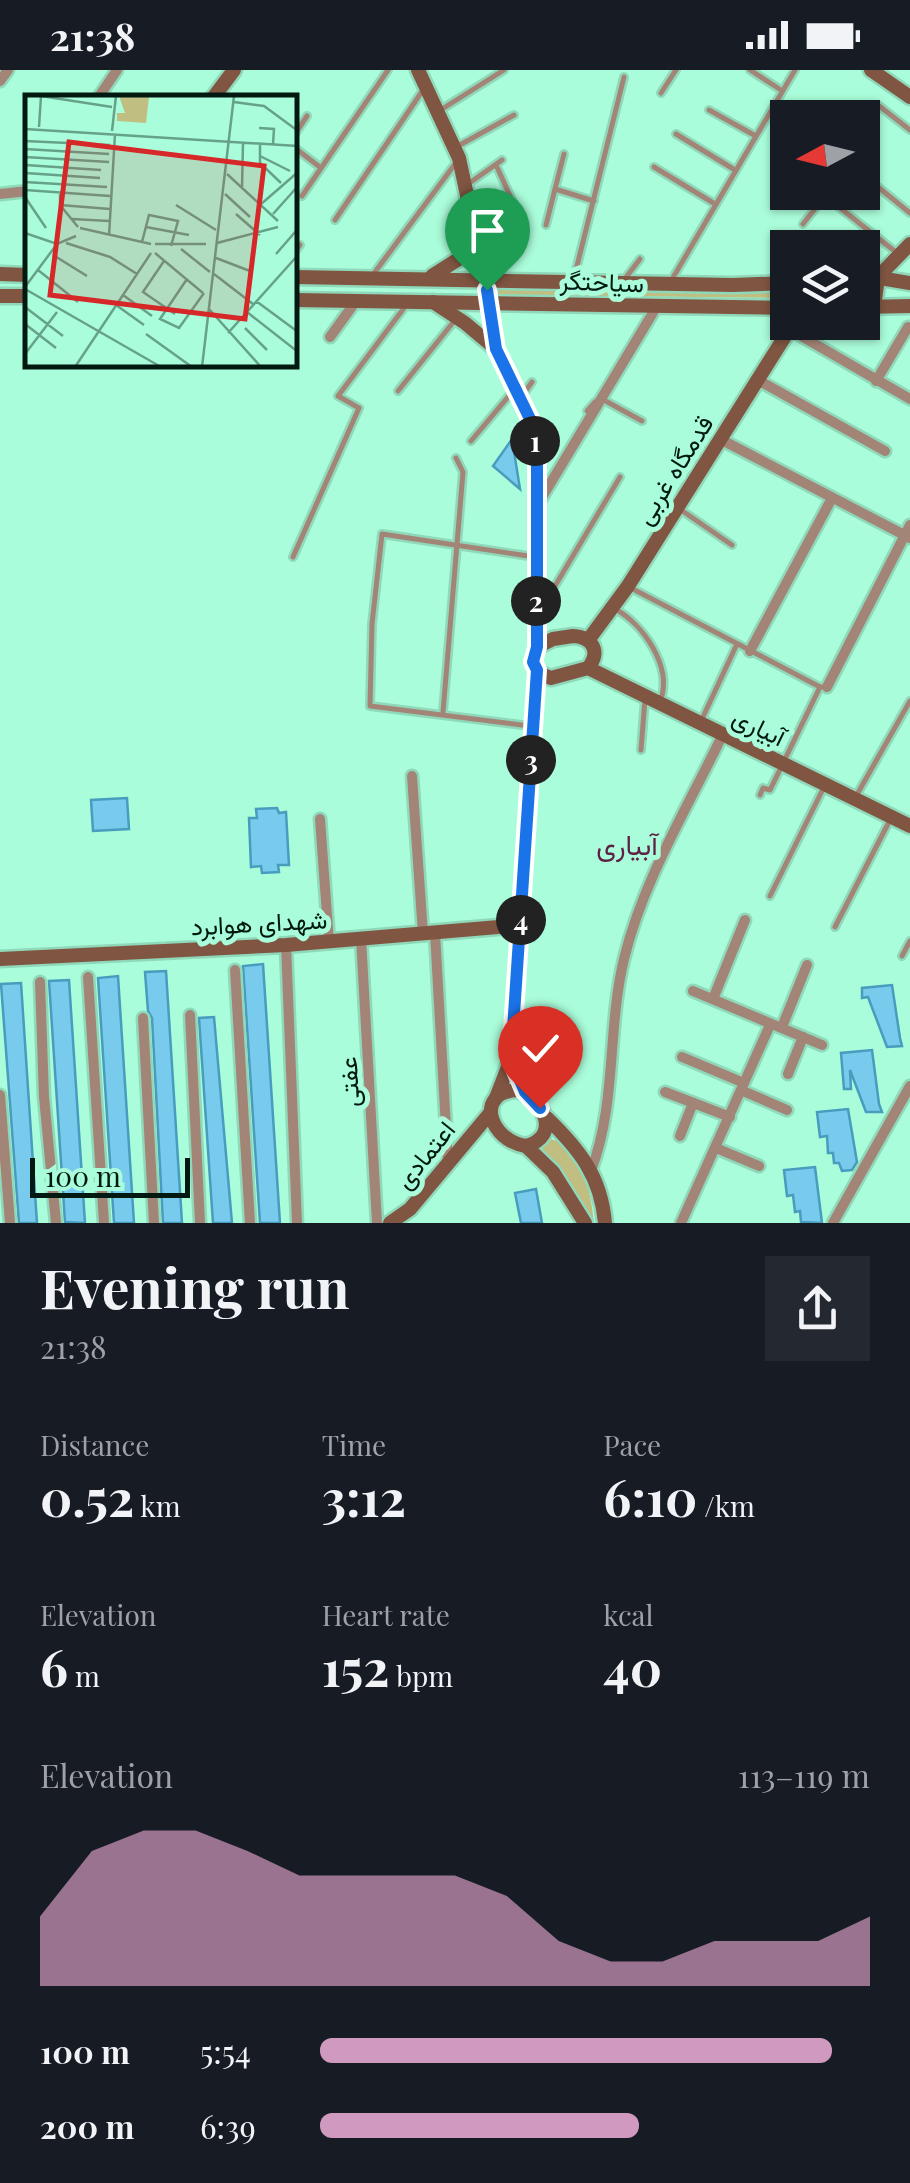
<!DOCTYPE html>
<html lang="en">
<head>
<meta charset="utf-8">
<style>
	:root { --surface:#171b24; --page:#242831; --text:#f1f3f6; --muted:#9ea1a6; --accent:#d099bf }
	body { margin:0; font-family:"Playfair Display",Vazirmatn,serif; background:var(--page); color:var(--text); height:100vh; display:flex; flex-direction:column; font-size:38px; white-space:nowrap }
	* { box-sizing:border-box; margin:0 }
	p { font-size:32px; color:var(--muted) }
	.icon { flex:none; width:55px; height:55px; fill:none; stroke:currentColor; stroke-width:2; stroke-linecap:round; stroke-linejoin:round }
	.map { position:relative; height:1153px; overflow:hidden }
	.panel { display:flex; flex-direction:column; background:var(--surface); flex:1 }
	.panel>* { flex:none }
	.needle { width:65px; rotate:263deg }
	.buttons { position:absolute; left:770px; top:30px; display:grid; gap:20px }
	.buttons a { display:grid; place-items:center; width:110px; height:110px; border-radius:0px; background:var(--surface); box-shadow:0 2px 8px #0004; font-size:50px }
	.scale { position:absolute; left:30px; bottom:25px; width:160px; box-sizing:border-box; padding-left:10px; border:5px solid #011910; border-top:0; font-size:28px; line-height:35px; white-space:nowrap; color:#011910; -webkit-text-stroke:8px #aafdda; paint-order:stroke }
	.pin { position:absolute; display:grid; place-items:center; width:85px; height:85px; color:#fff; margin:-102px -42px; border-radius:50% 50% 50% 0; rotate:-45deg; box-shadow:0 0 10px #0007 }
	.pin .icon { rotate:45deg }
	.km { position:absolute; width:50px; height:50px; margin:-25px; border-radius:50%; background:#222; color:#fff; font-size:28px; line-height:50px; text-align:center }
	.round { display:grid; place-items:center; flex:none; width:105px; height:105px; border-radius:0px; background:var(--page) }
	.overview { display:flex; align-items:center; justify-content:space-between; height:170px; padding:0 40px }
	h1 { font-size:55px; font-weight:700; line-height:75px }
	.metrics { display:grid; grid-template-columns:repeat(3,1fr); gap:15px; height:170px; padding:10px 40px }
	.metrics div { display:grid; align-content:center }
	.metrics b { font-size:50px; font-weight:700 }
	.metrics small { font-size:28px; font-weight:400 }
	.metrics p { font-size:28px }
	.chart { height:280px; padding:20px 40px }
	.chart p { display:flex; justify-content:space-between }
	.chart svg { width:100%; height:180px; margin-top:10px; fill:var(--accent); opacity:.7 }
	ul { padding:0 40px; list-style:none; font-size:32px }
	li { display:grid; grid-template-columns:160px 120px 1fr; align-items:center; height:75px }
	li i { height:25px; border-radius:12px; background:var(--accent) }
	.status { display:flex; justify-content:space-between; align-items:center; height:70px; padding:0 50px; background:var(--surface); direction:ltr }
	.status svg { height:28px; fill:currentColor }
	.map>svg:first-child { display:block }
	.green { fill:#c0be80 }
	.building { fill:#78cbed; stroke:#489cbd; stroke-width:2.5 }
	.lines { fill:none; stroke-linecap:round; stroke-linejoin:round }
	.lane-casing { stroke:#8fd9ba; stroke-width:10 }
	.street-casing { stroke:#8fd9ba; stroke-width:15 }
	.secondary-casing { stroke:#8fd9ba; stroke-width:19 }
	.lane { stroke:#a38577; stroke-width:5 }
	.street { stroke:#a38577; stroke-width:10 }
	.secondary { stroke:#805642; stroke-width:14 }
	.route-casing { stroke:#fff; stroke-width:20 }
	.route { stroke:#1a73e8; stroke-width:12 }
	.labels { text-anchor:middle; stroke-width:10; stroke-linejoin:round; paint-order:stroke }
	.street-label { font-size:25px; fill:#011910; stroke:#aafdda }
	.neighbourhood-label { font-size:28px; fill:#5e2146; stroke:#aafdda }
	.inset-road { fill:none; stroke:#66a289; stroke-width:2.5 }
	.view { fill:#d62828; fill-opacity:0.15; stroke:#d62828; stroke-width:5 }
	.inset-edge { fill:none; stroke:#011910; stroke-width:5 }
</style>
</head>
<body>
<div class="status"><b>21:38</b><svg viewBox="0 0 49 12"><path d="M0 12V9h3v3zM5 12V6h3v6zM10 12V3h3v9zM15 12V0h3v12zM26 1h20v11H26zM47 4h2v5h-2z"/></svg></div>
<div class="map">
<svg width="910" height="1153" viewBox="0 0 910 1153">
	<rect width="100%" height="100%" fill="#aafdda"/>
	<!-- green -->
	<g class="green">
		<path d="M 671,219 L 787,222 L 788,228 L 498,225 L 498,220 Z"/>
		<path d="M 548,1069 C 582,1071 592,1127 594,1153 L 590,1153 C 578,1125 557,1105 542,1080 Z"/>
	</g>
	<!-- building -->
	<g class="building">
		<path d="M 512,369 L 520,419 L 493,396 Z"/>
		<path d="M 127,728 L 129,759 L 93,761 L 91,730 Z"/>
		<path d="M 277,738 L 279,743 L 286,742 L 289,795 L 278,795 L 279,802 L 262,803 L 261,796 L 251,797 L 249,748 L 257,748 L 256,739 Z"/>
		<path d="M 263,894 L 280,1153 L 260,1153 L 243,896 Z"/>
		<path d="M 166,901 L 182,1153 L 163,1153 L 152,948 L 148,941 L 145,902 Z"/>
		<path d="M 118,906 L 134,1153 L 114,1153 L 98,908 Z"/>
		<path d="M 69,910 L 85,1153 L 65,1152 L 49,911 Z"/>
		<path d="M 21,913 L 37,1153 L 19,1153 L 1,914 Z"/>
		<path d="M 892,915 L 900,968 L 902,976 L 887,977 L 868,927 L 862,928 L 862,918 Z"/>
		<path d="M 214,947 L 232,1153 L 213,1153 L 199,948 Z"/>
		<path d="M 872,980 L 879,1034 L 882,1042 L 866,1042 L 850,1000 L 851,1019 L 844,1019 L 841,983 Z"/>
		<path d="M 848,1039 L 857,1092 L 852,1100 L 842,1101 L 839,1093 L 834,1093 L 833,1083 L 828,1083 L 827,1066 L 820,1067 L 817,1042 Z"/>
		<path d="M 815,1097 L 822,1153 L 801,1152 L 800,1141 L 795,1142 L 793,1125 L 787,1126 L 784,1100 Z"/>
		<path d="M 536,1119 L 542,1153 L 521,1153 L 515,1123 Z"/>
	</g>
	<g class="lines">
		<defs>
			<g id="lane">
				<path d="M 750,0 L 781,20"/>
				<path d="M 661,23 L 676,0"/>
				<path d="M 878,35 L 910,60"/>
				<path d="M 709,40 L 754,65"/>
				<path d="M 439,41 L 504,0"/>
				<path d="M 295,64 L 307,46"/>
				<path d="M 676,64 L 735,100"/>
				<path d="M 458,76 L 514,45"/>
				<path d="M 295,78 L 321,98"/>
				<path d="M 496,95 L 523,154"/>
				<path d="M 654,97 L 715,134"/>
				<path d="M 862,104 L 910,143"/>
				<path d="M 468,114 L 502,90"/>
				<path d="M 555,119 L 564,84"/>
				<path d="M 302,126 L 388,0"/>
				<path d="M 335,150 L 423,20"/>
				<path d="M 803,154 L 825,126 L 897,183"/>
				<path d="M 546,155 L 555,119 L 594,131"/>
				<path d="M 295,181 L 300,175"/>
				<path d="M 783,182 L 788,186"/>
				<path d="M 372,206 L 458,90"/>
				<path d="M 574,208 L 624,7"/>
				<path d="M 624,210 L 640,189"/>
				<path d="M 671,211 L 795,0"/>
				<path d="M 398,321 L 455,250"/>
				<path d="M 522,326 L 532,312"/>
				<path d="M 602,329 L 642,351"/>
				<path d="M 587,341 L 595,332"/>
				<path d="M 471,371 L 513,321"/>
				<path d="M 681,440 L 732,475"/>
				<path d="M 293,487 L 359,338 L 338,326 L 407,234"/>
				<path d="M 629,517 L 820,617 L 827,617"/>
				<path d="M 546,531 L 550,544"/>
				<path d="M 540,535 L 546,531 L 620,407"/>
				<path d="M 615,539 C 643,554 672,596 661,629"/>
				<path d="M 443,642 L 463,402 L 456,388"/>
				<path d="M 702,649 L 737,574"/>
				<path d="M 530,656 L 370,636 L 372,554 L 382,464 L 535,487"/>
				<path d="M 641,680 L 645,629"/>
				<path d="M 760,725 L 763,718 L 770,720 L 820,617"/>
				<path d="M 855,728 L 910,631"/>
				<path d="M 770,826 L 824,717"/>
				<path d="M 835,857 L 891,748"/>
				<path d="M 902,886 L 910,871"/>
			</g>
			<g id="street">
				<path d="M 0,11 L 8,0"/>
				<path d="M 98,28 L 117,0"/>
				<path d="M 0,124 L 28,121"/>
				<path d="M 789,259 L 910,329"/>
				<path d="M 330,267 L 356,231"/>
				<path d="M 756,309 L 885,381"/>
				<path d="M 876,311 L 908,257"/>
				<path d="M 720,369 L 910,468"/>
				<path d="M 538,434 L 657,236"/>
				<path d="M 750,581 L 832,428"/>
				<path d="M 827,617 L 910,455"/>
				<path d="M 412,706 L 423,864"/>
				<path d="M 320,749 L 329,872"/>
				<path d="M 435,863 L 448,1093"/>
				<path d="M 361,868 L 377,1153"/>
				<path d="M 286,875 L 297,1153"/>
				<path d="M 235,900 L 250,1153"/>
				<path d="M 88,907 L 104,1153"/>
				<path d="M 40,912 L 44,1027 L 56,1153"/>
				<path d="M 693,921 L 822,975"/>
				<path d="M 713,929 L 745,850"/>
				<path d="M 190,945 L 200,1153"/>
				<path d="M 143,948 L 154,1153"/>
				<path d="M 782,957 L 807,895"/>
				<path d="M 682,987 L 744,1013"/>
				<path d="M 788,1004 L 803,967"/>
				<path d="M 743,1021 L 787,1040"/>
				<path d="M 665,1022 L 730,1047"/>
				<path d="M 0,1025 L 10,1153"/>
				<path d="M 680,1066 L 693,1033"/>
				<path d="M 716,1078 L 759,1096"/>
				<path d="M 591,1101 C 617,1032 607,960 624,889 C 643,810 688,737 723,664"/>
				<path d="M 681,1153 L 770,955"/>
				<path d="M 833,1153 L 910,1016"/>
			</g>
			<g id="secondary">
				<path d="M 418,0 L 459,88 L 485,209 L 496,279 L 532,353 L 537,384 L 537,577"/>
				<path d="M 871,0 L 910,27"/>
				<path d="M 213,28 L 234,0"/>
				<path d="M 0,204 L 28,205"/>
				<path d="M 862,205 L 910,213"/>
				<path d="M 432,206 L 460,188 L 472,155"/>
				<path d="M 295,207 L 733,215 L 788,213"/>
				<path d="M 878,207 L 910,174"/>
				<path d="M 0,226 L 28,226"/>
				<path d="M 295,230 L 788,238"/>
				<path d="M 433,232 L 465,253 L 496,279"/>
				<path d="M 862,237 L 910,236"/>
				<path d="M 874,237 L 878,207"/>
				<path d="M 573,566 C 593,567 601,582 588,598 L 551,608 C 535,603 530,593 537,577 L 553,569 Z"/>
				<path d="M 589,569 L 628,516 L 794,252"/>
				<path d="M 588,598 L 910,756"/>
				<path d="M 0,889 L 286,875 L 521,855"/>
				<path d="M 518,1020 C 544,1030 561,1066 526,1076 C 490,1071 473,1022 518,1020 Z"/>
				<path d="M 496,1028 L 511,989 L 537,600"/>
				<path d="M 547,1048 C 579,1079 601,1106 605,1153"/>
				<path d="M 526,1076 L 553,1102 L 585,1153"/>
				<path d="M 390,1153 L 410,1139 L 491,1042"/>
			</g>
		</defs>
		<!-- lane casing -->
		<use href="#lane" class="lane-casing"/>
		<!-- street casing -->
		<use href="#street" class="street-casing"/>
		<!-- secondary casing -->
		<use href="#secondary" class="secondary-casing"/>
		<!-- lane -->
		<use href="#lane" class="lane"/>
		<!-- street -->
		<use href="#street" class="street"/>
		<!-- secondary -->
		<use href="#secondary" class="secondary"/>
	</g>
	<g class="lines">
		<defs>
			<path id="route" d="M 487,220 L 496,279 L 532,353 L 537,384 L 537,577 L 533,592 L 537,600 L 511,989 L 525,1022 L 540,1038"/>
		</defs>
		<!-- route casing -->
		<use href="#route" class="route-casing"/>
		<!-- route -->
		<use href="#route" class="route"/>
	</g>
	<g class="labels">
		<!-- street labels -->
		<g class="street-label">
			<text transform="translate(602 212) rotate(2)" y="9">سیاحتگر</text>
			<text transform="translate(674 400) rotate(-58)" y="9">قدمگاه غربی</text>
			<text transform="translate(759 657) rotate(26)" y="9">آبیاری</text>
			<text transform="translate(259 853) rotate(-3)" y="9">شهدای هوابرد</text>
			<text transform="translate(349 1012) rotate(-93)" y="9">عفتی</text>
			<text transform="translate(425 1085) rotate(-51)" y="9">اعتمادی</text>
		</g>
		<!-- neighbourhood labels -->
		<g class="neighbourhood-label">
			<text x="627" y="785">آبیاری</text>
		</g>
	</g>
	<!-- overview -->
	<g transform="translate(25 25)">
		<rect width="272" height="272" fill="#aafdda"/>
		<path d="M 94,1 L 124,2 L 121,28 L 92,26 L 92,18 L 100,18 Z" fill="#c0be80"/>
		<path class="inset-road" d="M 16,1 L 87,12M 209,7 L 239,11 L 273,36M 14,32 L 16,1M 234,33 L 249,34 L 248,49M 0,34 L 273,51M 87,36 L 91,1M 0,46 L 85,50M 235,50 L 235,68 L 256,88M 0,54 L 84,59M 235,61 L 265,76M 0,62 L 84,67M 0,70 L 76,75M 0,78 L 75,83M 202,79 L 253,126M 0,87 L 82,92M 217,94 L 218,47M 0,95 L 85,101M 35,97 L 35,110 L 53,132M 200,99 L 225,122M 0,102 L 21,133M 35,110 L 85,114M 151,110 L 191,135M 235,110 L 273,77M 211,119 L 235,140M 248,119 L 273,91M 47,124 L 84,126M 121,132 L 164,140M 55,133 L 126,149M 0,138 L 32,149 L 51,141M 84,141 L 90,39M 117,147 L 124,120 L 153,126 L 146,151M 41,148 L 85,162 L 112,179M 192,148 L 253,132M 130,149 L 181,149M 156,154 L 185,177M 130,158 L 178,198M 251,159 L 271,136M 28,160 L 62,181M 191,163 L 225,176M 139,166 L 118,197 L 150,219M 13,175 L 53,207M 189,179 L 228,209M 162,184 L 135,224 L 154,233 L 179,198M 0,192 L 32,149M 0,194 L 136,272M 98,200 L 127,221M 231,206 L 273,237M 91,210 L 119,230M 0,212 L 38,241M 184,214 L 236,272M 222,217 L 273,257M 0,229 L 31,253M 220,233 L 242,255M 203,238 L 273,160M 121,239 L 167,272M 0,259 L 32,217M 50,272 L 126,158M 177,272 L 209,1"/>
		<path class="view" d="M 44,47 L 239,71 L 220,224 L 25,200 Z"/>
		<rect width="272" height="272" class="inset-edge"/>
	</g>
</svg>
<div class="buttons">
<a><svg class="needle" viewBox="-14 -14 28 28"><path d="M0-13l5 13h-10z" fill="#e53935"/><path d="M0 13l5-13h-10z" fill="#9ea1a6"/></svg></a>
<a><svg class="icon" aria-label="layers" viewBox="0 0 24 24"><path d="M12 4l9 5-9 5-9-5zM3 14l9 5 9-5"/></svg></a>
</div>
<div class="scale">100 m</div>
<div class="pin" style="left:487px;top:220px;background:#1e9e55"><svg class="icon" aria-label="arrive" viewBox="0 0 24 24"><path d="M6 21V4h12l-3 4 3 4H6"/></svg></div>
<div class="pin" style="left:540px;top:1038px;background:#d93025"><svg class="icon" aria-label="check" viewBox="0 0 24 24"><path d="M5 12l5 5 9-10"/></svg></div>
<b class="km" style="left:535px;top:371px">1</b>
<b class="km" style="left:536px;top:531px">2</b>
<b class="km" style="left:531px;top:690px">3</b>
<b class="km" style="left:521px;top:850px">4</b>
</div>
<section class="panel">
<div class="overview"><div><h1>Evening run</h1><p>21:38</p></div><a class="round"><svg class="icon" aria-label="share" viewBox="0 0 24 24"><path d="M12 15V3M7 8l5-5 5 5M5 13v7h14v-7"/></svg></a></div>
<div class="metrics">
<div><p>Distance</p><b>0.52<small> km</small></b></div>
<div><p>Time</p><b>3:12</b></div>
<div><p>Pace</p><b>6:10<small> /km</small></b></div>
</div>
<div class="metrics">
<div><p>Elevation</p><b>6<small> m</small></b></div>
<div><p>Heart rate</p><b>152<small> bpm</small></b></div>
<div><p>kcal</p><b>40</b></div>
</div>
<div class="chart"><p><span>Elevation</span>113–119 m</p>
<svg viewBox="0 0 160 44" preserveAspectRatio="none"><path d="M0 44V27L10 11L20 6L30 6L40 11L50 17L60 17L70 17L80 17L90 22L100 33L110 38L120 38L130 33L140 33L150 33L160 27V44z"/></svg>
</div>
<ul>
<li><b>100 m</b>5:54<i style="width:93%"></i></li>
<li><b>200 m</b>6:39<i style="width:58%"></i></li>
</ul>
</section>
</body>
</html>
